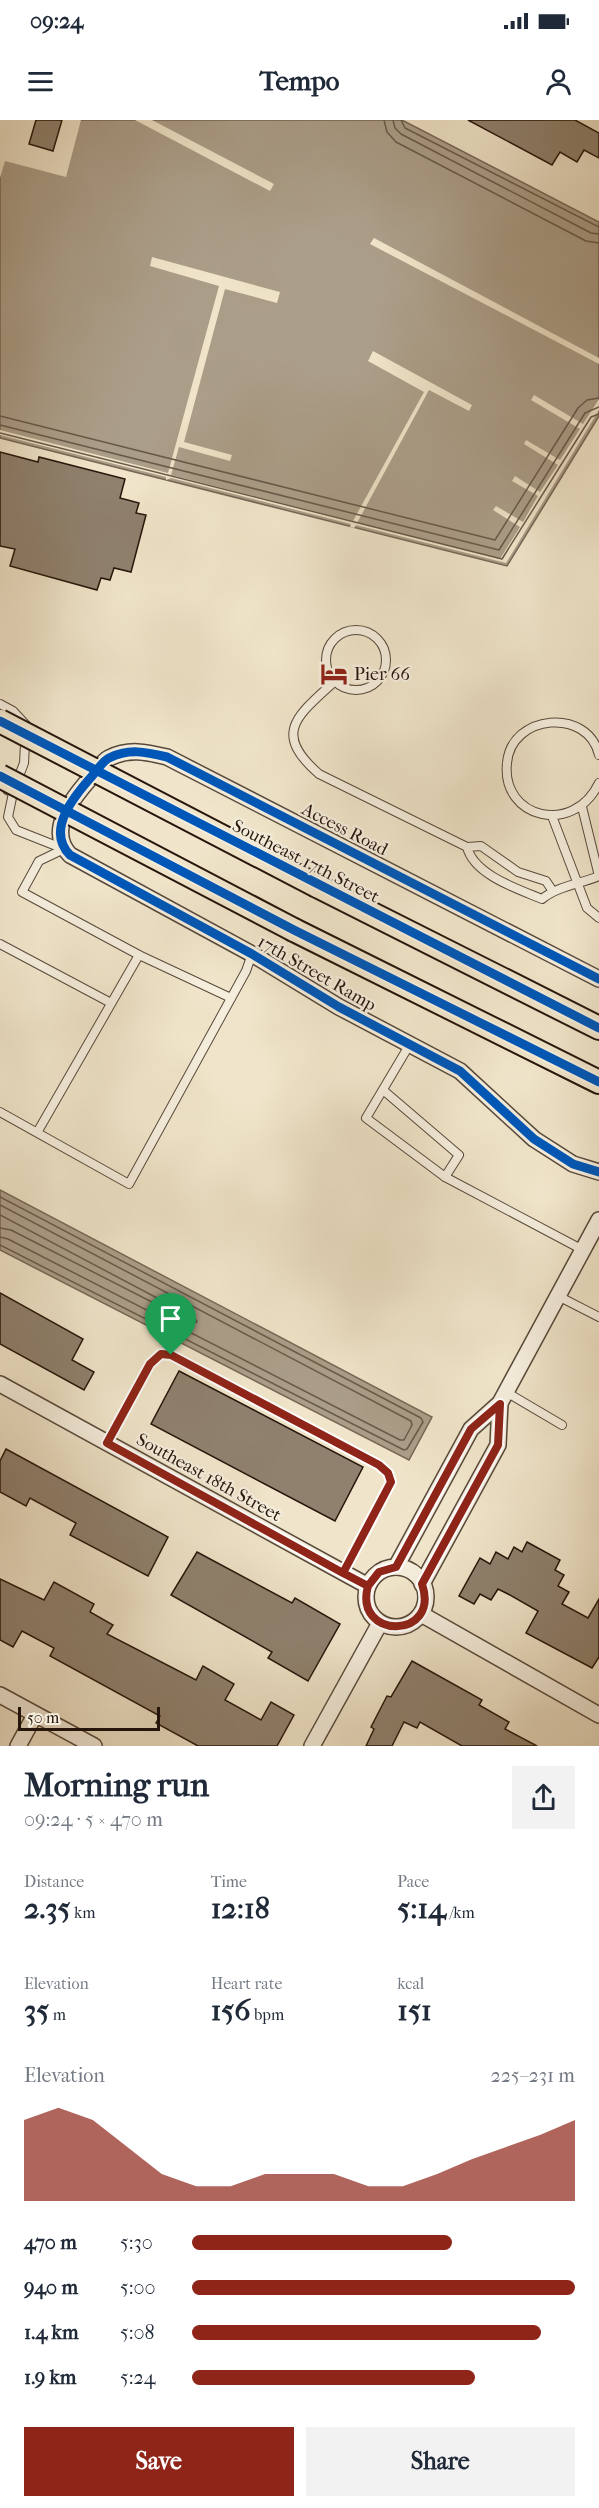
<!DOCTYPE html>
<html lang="en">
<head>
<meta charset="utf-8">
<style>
	:root { --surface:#fff; --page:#f2f2f3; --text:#1f2937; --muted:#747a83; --accent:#8f2418 }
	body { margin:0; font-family:"IM FELL French Canon",serif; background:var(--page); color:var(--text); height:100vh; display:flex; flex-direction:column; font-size:22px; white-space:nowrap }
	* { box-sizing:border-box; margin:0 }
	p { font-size:20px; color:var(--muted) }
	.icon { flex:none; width:33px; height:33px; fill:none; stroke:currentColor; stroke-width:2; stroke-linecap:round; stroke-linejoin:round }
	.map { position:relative; height:1626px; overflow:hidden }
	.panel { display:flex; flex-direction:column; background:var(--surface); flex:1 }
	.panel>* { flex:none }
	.scale { position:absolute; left:18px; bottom:15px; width:142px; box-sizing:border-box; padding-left:6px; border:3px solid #26150b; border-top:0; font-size:16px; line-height:21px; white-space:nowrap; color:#26150b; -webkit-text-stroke:4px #f5eedd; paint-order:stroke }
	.pin { position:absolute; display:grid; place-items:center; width:51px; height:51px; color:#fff; margin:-62px -26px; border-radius:50% 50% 50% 0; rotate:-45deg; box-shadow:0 0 6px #0007 }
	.pin .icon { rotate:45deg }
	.round { display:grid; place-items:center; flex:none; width:63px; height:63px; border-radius:0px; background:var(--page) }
	.head { display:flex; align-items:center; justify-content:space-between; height:102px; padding:0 24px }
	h1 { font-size:33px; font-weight:800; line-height:45px }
	.stats { display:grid; grid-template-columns:repeat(3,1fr); gap:9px; height:102px; padding:6px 24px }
	.stats div { display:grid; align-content:center }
	.stats b { font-size:30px; font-weight:800 }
	.stats small { font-size:16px; font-weight:400 }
	.stats p { font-size:16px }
	.chart { height:168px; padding:12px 24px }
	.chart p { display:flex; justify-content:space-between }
	.chart svg { width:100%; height:108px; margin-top:6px; fill:var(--accent); opacity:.7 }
	.cta { display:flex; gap:12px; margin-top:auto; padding:12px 24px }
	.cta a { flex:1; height:69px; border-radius:0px; background:var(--accent); color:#fff; font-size:24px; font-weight:800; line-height:69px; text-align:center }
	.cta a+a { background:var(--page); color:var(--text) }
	ul { padding:0 24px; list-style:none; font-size:20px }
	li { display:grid; grid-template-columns:96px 72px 1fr; align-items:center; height:45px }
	li i { height:15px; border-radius:8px; background:var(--accent) }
	.status { display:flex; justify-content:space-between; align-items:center; height:42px; padding:0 30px; background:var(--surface); direction:ltr }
	.status svg { height:16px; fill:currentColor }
	header { display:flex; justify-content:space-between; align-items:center; height:78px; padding:0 24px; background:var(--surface); font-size:27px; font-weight:800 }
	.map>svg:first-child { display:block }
	.water { fill:#ab9e89; stroke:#766757; stroke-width:1.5 }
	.pier { fill:#f0e5ca }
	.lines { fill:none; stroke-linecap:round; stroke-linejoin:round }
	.shore { stroke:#685a4a; stroke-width:1.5 }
	.building { fill:#8f816e; stroke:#26150b; stroke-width:1.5 }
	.service-casing { stroke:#58493b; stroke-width:10 }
	.minor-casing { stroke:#58493b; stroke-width:18 }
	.primary-casing { stroke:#26150b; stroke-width:26 }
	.service { stroke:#f5eedd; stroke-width:8 }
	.minor { stroke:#f5eedd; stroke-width:15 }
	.primary { stroke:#f0e5ca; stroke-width:22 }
	.primary-bridge-casing { stroke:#26150b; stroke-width:26; stroke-linecap:butt }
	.primary-bridge { stroke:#f0e5ca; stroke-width:22 }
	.cycleway-casing { stroke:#f5eedd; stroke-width:13 }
	.cycleway { stroke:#0057b8; stroke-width:9 }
	.route-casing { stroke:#fff; stroke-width:12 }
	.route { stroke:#8f2418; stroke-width:8 }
	.labels { text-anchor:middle; stroke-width:4.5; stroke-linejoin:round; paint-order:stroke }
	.poi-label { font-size:18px; fill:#26150b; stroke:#f5eedd; text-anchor:start }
	.street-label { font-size:18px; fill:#26150b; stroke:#f5eedd }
</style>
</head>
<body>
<div class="status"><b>09:24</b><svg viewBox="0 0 49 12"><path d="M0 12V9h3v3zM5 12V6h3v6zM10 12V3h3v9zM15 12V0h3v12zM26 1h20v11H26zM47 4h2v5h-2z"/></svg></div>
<header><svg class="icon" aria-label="menu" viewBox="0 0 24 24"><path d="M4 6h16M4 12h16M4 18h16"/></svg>Tempo<svg class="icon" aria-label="person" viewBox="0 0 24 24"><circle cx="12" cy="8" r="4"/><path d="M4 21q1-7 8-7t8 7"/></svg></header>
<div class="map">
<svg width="599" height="1626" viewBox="0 0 599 1626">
	<rect width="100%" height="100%" fill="#f0e5ca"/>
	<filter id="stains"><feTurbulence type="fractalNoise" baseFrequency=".00333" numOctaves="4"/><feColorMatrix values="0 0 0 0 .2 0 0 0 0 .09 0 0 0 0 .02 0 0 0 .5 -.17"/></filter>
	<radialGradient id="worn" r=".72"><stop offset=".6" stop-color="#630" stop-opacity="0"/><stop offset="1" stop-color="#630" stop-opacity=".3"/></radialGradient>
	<!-- water -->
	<g class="water">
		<path d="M 0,0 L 402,0 L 599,102 L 599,296 L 507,446 L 0,318 Z"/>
		<path d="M 0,1070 L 432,1297 L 409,1340 L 0,1130 Z"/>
	</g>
	<!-- pier -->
	<g class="pier">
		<path d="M 0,0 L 81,0 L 66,57 L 5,41 L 0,58 Z"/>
		<path d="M 135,0 L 152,0 L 274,64 L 270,71 Z"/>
		<path d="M 374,118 L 599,238 L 599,244 L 370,124 Z"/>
		<path d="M 152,137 L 280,172 L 277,183 L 225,169 L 184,322 L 232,335 L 230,341 L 179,327 L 171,355 L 353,401 L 424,272 L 368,241 L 373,231 L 472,285 L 469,291 L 429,270 L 357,403 L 500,439 L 520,407 L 493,390 L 496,386 L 523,402 L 538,376 L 512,361 L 515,356 L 540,372 L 558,345 L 524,324 L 526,320 L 560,340 L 580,309 L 531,280 L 534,275 L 583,304 L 599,279 L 599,290 L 506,443 L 356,405 L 354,408 L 350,407 L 351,404 L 171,358 L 166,360 L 166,357 L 0,315 L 0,310 L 168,353 L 219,166 L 150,146 Z"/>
	</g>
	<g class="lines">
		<!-- shore -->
		<g class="shore">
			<path d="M 384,0 L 387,12 L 396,22 L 586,121 L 599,123"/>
			<path d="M 393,0 L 395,8 L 401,14 L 591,113 L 599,114"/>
			<path d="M 401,0 L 405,8 L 599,107"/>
			<path d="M 0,296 L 495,420 L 578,288 L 587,280 L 599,278"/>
			<path d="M 0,305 L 499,430 L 585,293 L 599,287"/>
			<path d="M 0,313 L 502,439 L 591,297 L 599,294"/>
			<path d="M 0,1077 L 421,1298 L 423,1302 L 407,1329 L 404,1330 L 0,1125"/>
			<path d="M 0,1085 L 411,1301 L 412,1305 L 404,1320 L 400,1320 L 8,1119 L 0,1117"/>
			<path d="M 0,1095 L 195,1198 L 197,1202 L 193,1203 L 11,1110 L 0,1108"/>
		</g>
	</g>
	<!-- building -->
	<g class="building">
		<path d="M 36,0 L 62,0 L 53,31 L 29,24 Z"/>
		<path d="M 468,0 L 575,0 L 599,13 L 599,38 L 584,30 L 577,42 L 560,32 L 552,45 Z"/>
		<path d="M 0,332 L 38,342 L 39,337 L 125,359 L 120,378 L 139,383 L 136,393 L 146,395 L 131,452 L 114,448 L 110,460 L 101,458 L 97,470 L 10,446 L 15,429 L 0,426 Z"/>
		<path d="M 0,1173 L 83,1219 L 72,1240 L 94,1252 L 84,1270 L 0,1224 Z"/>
		<path d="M 179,1251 L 363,1347 L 335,1401 L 151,1304 Z"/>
		<path d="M 6,1329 L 168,1417 L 148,1456 L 70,1415 L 76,1403 L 30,1378 L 26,1386 L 0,1372 L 0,1341 Z"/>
		<path d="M 527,1422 L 560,1440 L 555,1450 L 564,1455 L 558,1466 L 569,1472 L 562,1484 L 588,1498 L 599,1479 L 599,1537 L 592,1548 L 526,1513 L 538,1491 L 508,1474 L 498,1469 L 491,1480 L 480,1474 L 474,1484 L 459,1476 L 480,1438 L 490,1444 L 496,1432 L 508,1439 L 514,1427 L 522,1432 Z"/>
		<path d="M 197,1432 L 292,1483 L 295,1478 L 340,1504 L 308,1561 L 268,1538 L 272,1532 L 171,1475 Z"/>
		<path d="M 0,1459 L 44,1480 L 54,1462 L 94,1484 L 90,1492 L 113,1505 L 107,1514 L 196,1560 L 203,1546 L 234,1564 L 225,1580 L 261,1600 L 271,1582 L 294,1595 L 277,1626 L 198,1626 L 156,1603 L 160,1596 L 50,1536 L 54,1528 L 22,1511 L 13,1527 L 0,1520 Z"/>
		<path d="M 412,1541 L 482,1580 L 479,1585 L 509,1602 L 505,1609 L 537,1626 L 462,1626 L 420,1602 L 417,1608 L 404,1602 L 392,1626 L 366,1626 L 374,1609 L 371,1607 L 387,1576 L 391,1577 Z"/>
	</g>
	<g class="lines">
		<defs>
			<g id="service">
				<circle cx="356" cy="540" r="30"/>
				<path d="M 334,562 C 297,596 272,613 319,654 L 467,727"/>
				<path d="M 0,584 L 13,591 L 26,605 L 24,643 L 16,664"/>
				<path d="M 599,635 C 588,587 511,594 507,643 C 501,699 574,716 599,663"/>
				<path d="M 7,670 L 13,673 L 8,697 L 16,710 L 64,729"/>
				<path d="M 552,696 L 587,788 L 599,798"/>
				<path d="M 64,729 L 39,741 L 22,772 L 139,835 L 231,878"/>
				<path d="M 552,770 L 546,761 L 518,752 L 481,726 L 467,727 C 474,755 518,769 542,779 C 558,766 580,764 599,756 L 582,687"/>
				<path d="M 0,824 L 111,883"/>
				<path d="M 410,924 L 366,998 L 445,1057 L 583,1130"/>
				<path d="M 383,970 L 459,1035 L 445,1057"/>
				<path d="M 0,992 L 129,1064 L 246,851 L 252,834"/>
				<path d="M 38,1011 L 139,835"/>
				<path d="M 558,1176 L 599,1197"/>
				<path d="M 506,1272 L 562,1305"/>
				<path d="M 107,1323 L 150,1244 L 161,1235 L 171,1235 L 379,1345 L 388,1353 L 391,1362 L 343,1453"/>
			</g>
			<g id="minor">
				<path d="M 599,859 L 167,637 C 146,632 129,628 109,638 C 103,641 97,650 93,655 C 75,675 45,710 70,735 L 252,834 L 339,887 L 460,951 L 534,1019 L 573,1044 L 599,1052"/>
				<path d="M 0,1264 L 368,1466"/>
				<path d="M 396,1447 L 471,1309 L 500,1283 L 599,1100"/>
				<circle cx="396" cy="1477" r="30"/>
				<path d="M 422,1464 L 498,1325 L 500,1283"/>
				<path d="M 421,1494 L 599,1595"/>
				<path d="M 0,1575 L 94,1626"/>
				<path d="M 18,1626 L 35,1595"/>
				<path d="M 312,1626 L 380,1503"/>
			</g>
			<g id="primary">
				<path d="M 317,766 L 599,908"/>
				<path d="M 294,810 L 599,962"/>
			</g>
		</defs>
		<!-- service casing -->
		<use href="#service" class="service-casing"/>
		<!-- minor casing -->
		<use href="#minor" class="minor-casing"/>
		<!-- primary casing -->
		<use href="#primary" class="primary-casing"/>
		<!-- service -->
		<use href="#service" class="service"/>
		<!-- minor -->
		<use href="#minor" class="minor"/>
		<!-- primary -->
		<use href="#primary" class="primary"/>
		<defs>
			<g id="primary-bridge">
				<path d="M 0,601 L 317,766"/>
				<path d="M 0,656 L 294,810"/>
			</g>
		</defs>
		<!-- primary-bridge casing -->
		<use href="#primary-bridge" class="primary-bridge-casing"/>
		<!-- primary-bridge -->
		<use href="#primary-bridge" class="primary-bridge"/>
		<defs>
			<g id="cycleway">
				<path d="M 0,601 L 599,908"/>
				<path d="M 0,656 L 294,810 L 599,962"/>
				<path d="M 599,859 L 167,637 C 146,632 129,628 109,638 C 103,641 97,650 93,655 C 75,675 45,710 70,735 L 252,834 L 339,887 L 460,951 L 534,1019 L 573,1044 L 599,1052"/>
			</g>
		</defs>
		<!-- cycleway casing -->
		<use href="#cycleway" class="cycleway-casing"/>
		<!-- cycleway -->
		<use href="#cycleway" class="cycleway"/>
	</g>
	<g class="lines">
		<defs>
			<path id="route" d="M 171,1235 L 161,1234 L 150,1244 L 107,1323 L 343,1453 L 368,1466 C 353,1520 441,1520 422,1464 L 498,1325 L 500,1284 L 471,1309 L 396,1447 L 379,1452 L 368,1466 L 343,1453 L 391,1362 L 388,1353 L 379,1345 L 171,1235"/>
		</defs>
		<!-- route casing -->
		<use href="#route" class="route-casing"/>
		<!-- route -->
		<use href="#route" class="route"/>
	</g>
	<!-- icons -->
	<defs>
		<symbol id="hotel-bare" viewBox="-9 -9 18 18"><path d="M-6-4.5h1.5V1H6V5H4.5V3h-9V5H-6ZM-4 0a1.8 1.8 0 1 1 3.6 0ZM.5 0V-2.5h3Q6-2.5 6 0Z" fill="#8f2418" stroke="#f5eedd" stroke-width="2.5" paint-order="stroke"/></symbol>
	</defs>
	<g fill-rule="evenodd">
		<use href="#hotel-bare" x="315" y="535" width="38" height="38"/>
	</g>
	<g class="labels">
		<!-- poi labels -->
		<g class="poi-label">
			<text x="354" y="560">Pier 66</text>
		</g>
		<!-- street labels -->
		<g class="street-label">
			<text transform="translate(345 709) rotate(27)" y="6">Access Road</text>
			<text transform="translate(306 741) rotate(27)" y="6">Southeast 17th Street</text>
			<text transform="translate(317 853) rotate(30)" y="6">17th Street Ramp</text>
			<text transform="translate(209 1357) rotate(29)" y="6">Southeast 18th Street</text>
		</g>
	</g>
	<rect width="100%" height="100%" filter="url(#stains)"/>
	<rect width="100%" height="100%" fill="url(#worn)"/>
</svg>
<div class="scale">50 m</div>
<div class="pin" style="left:171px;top:1235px;background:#1e9e55"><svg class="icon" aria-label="arrive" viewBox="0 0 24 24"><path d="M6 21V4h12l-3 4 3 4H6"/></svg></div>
</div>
<section class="panel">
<div class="head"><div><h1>Morning run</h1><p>09:24 · 5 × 470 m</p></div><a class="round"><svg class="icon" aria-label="share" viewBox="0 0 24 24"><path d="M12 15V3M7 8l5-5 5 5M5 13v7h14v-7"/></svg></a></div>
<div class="stats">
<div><p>Distance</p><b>2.35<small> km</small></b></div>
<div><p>Time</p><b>12:18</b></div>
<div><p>Pace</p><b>5:14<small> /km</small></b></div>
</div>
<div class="stats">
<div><p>Elevation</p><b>35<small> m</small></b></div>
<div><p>Heart rate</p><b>156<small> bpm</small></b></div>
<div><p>kcal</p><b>151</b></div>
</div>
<div class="chart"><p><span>Elevation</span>225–231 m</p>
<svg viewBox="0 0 160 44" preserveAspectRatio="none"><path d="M0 44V11L10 6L20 11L30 22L40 33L50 38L60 38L70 33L80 33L90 33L100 38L110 38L120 33L130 27L140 22L150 17L160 11V44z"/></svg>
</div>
<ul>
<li><b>470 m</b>5:30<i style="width:68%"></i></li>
<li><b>940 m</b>5:00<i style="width:100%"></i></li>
<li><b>1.4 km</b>5:08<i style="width:91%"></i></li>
<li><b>1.9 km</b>5:24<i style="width:74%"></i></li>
</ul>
<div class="cta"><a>Save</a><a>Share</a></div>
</section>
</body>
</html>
